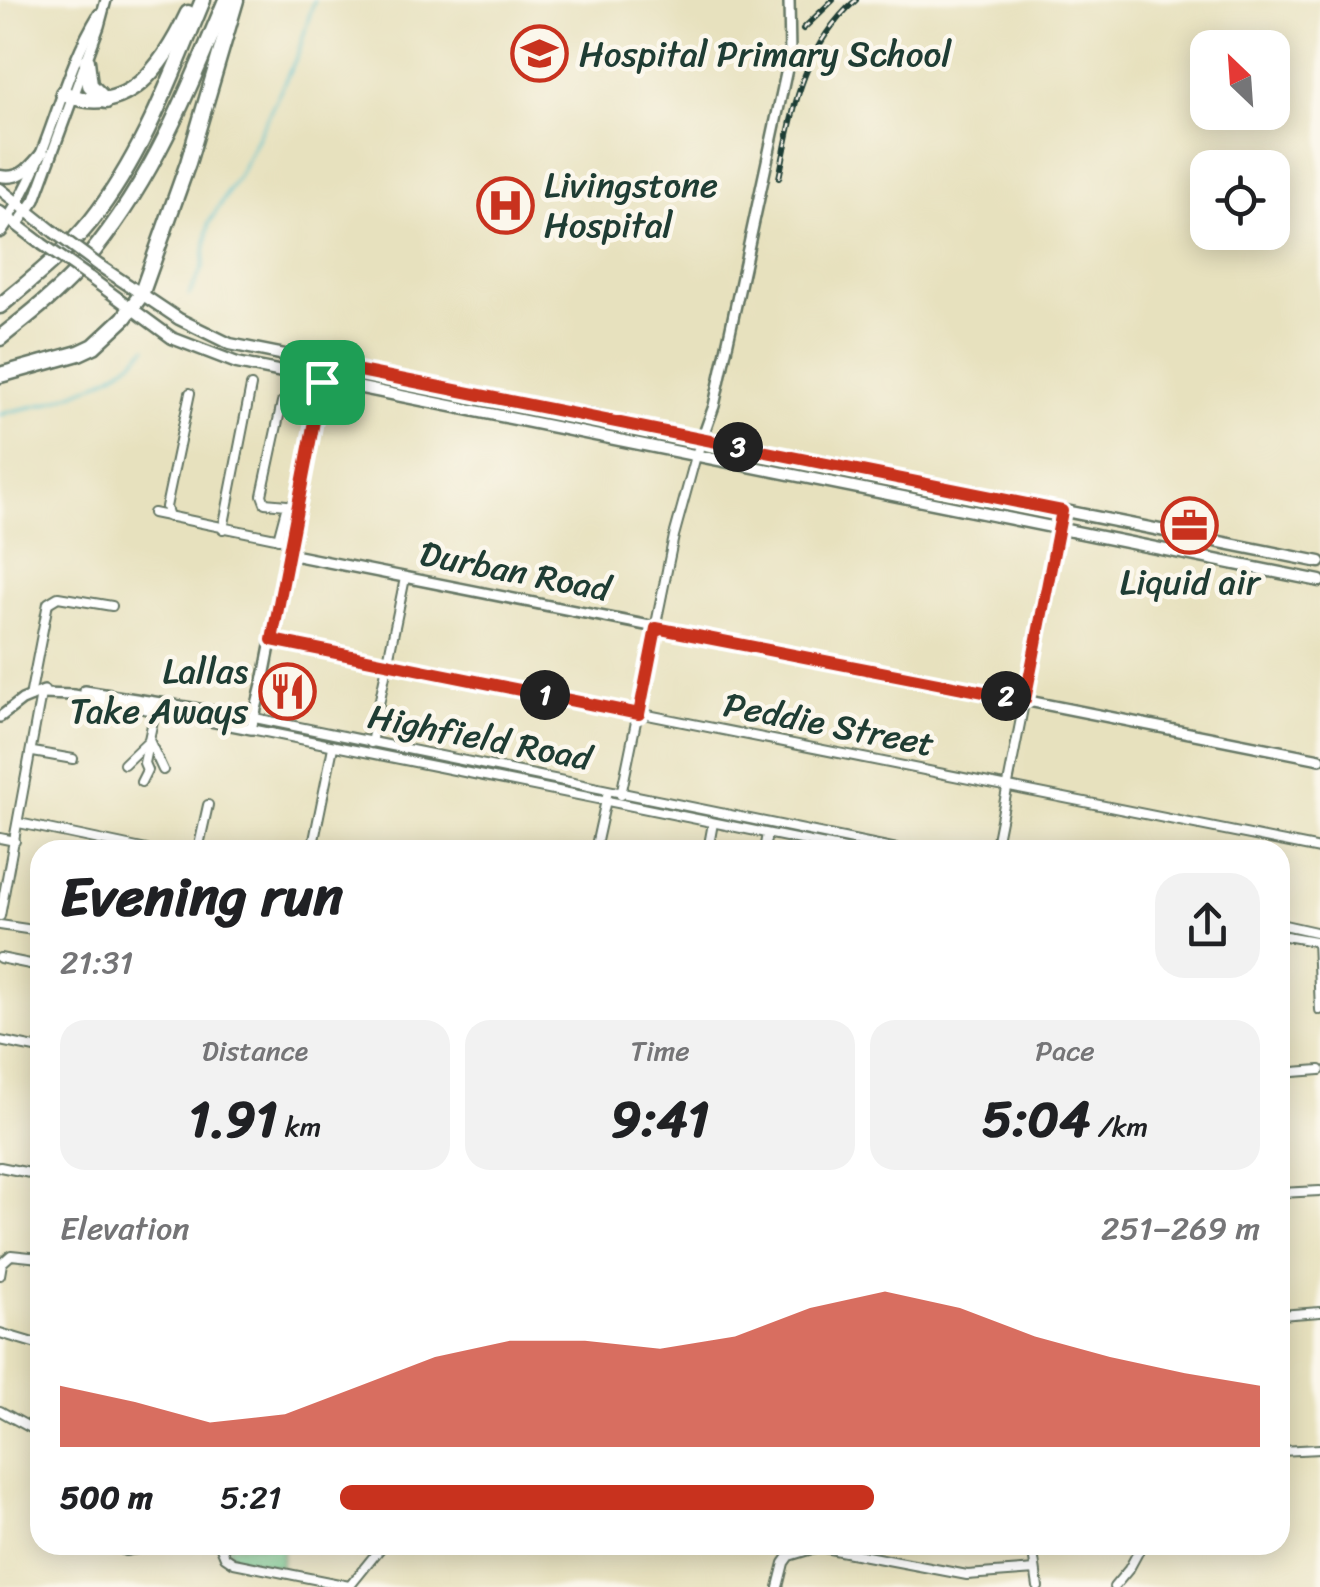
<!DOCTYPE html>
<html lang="en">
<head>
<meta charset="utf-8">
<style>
	:root { --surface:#fff; --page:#f2f2f2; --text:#202124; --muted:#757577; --accent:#c8321e }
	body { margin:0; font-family:Sriracha,sans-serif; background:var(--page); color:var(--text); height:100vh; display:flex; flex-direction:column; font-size:38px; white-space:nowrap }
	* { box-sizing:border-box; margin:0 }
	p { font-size:32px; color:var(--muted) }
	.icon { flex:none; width:55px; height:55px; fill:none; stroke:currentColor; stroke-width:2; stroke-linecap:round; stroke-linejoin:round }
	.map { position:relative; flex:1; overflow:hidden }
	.side { position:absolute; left:30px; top:840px; width:1260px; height:715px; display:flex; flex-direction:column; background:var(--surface); border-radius:30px; box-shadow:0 5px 25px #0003 }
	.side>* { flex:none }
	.needle { width:65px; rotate:335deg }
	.fabs { position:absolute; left:1190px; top:30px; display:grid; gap:20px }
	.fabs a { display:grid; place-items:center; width:100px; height:100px; border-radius:20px; background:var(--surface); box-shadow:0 5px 25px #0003; font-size:50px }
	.pin { position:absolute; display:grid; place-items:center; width:85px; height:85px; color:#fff; margin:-42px; border-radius:20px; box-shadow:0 5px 15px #0006 }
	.km { position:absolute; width:50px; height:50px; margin:-25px; border-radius:50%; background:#222; color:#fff; font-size:28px; line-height:50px; text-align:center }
	.round { display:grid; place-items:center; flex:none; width:105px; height:105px; border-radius:30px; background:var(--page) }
	.summary { display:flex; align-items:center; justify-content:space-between; height:170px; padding:0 30px }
	h1 { font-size:55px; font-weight:700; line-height:75px }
	.stats { display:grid; grid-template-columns:repeat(3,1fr); gap:15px; height:170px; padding:10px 30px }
	.stats div { display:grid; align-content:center; border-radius:25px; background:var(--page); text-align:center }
	.stats b { font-size:50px; font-weight:700 }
	.stats small { font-size:28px; font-weight:400 }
	.stats p { font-size:28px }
	.chart { height:280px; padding:20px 30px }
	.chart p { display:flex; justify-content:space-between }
	.chart svg { width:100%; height:180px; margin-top:10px; fill:var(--accent); opacity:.7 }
	ul { padding:0 30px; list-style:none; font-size:32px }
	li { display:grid; grid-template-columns:160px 120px 1fr; align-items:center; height:75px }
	li i { height:25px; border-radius:12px; background:var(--accent) }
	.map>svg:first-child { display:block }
	.park { fill:url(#park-tufts); stroke:#4f8966; stroke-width:2.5 }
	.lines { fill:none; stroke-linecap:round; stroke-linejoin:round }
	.stream { stroke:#54c0ce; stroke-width:2.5 }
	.minor-casing { stroke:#657664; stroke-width:12 }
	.tertiary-casing { stroke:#657664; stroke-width:14 }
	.secondary-casing { stroke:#657664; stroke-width:15 }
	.motorway-casing { stroke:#657664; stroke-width:19 }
	.minor { stroke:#fff; stroke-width:8 }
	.tertiary { stroke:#fff; stroke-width:9 }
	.secondary { stroke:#fff; stroke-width:10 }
	.motorway { stroke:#fff; stroke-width:14 }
	.rail-casing { stroke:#1f3d34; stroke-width:6 }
	.rail { stroke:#fbf7ec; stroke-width:2.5; stroke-dasharray:8; stroke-linecap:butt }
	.secondary-bridge-casing { stroke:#657664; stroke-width:15; stroke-linecap:butt }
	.secondary-bridge { stroke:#fff; stroke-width:10 }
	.route-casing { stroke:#fff; stroke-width:20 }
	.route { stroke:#c8321e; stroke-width:12 }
	.labels { text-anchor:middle; stroke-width:9; stroke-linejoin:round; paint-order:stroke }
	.poi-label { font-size:35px; fill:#1f3d34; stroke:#fbf7ec; text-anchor:start }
	.street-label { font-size:35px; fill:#1f3d34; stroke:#fbf7ec }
</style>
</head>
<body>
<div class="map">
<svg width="1320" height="1587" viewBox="0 0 1320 1587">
	<defs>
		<pattern id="park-tufts" width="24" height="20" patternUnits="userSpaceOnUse" patternTransform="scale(2.5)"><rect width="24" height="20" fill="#7fd599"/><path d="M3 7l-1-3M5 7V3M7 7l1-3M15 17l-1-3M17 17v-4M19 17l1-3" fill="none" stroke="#67ae7e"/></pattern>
	</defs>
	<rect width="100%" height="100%" fill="#fbf7ec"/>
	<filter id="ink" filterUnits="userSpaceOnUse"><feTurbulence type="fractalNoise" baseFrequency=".01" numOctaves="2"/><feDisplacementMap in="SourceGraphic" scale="20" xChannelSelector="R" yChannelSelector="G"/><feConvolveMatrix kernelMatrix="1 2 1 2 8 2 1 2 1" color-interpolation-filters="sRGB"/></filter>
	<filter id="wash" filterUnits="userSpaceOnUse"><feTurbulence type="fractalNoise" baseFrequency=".0048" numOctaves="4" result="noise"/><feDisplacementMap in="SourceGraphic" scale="40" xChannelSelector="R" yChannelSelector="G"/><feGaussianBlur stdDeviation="2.25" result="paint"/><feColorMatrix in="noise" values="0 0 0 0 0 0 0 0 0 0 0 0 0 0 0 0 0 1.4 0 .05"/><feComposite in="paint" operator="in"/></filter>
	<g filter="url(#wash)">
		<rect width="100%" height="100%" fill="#e7e1be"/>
		<!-- park -->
		<path class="park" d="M 227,1545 L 283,1545 L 280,1567 L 234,1559 Z"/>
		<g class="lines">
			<!-- stream -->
			<g class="stream">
				<path d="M 189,295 L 203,267 L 209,223 L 241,171 L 298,54 L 314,0"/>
				<path d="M 0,415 C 15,409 32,408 48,403 C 83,391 122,375 147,347"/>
			</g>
		</g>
	</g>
	<g filter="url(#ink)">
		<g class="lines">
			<defs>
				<g id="minor">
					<path d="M 153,513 L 290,541"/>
					<path d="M 169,517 L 166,507 L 190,393"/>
					<path d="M 223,529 L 251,386"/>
					<path d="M 278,539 L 287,505 L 265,503 L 262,495 L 282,402"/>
					<path d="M 272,640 L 1320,849"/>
					<path d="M 30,697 L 48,603 L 58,597 L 112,606"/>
					<path d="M 255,718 L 902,850"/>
					<path d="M 251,729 L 850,850"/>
					<path d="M 371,743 L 405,578"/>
					<path d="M 33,752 L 73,759"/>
					<path d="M 124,764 L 149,740 L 163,770"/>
					<path d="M 141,782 L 147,770 L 144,763 L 155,711"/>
					<path d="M 621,795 L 674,536 L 696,456"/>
					<path d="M 19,823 L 147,850"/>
					<path d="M 0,838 L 15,841"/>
					<path d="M 198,850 L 208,805"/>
					<path d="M 312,850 L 333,747"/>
					<path d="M 595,850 L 608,791"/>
					<path d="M 708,850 L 713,823"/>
					<path d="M 764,850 L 767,834"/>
					<path d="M 995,850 L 1062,511"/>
					<path d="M 0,916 L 41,694"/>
					<path d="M 1280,924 L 1320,933"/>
					<path d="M 0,925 L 40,931"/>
					<path d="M 1280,935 L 1320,942"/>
					<path d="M 1317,941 L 1320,1010"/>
					<path d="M 0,958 L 40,966"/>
					<path d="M 0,1041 L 40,1049"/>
					<path d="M 1280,1073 L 1320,1070"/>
					<path d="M 0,1167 L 40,1175"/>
					<path d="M 1280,1193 L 1320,1191"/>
					<path d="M 0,1275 L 2,1263 L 11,1255 L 40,1258"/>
					<path d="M 1280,1315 L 1320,1312"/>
					<path d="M 0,1333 L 40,1345"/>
					<path d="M 0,1411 L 40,1433"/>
					<path d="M 1280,1451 L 1320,1449"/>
					<path d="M 114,1545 L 125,1551 L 164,1545"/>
					<path d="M 220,1545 L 225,1557 L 234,1563 L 349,1586"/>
					<path d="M 1032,1545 L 1038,1587"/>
					<path d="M 349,1587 L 383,1545"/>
					<path d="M 778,1587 L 784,1563 L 789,1556 L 819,1547 L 967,1575 L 1035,1570"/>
					<path d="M 1114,1587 L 1129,1569 L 1142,1545"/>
				</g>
				<g id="tertiary">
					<path d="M 8,218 C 51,156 59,78 99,14"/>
					<path d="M 17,225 L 35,200 L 99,26 L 106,0"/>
					<path d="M 696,456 L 714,406 L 790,55 L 789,0"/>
					<path d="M 288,554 L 1320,759"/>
					<path d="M 85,691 L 255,718"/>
					<path d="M 41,694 L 74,695 L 251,729 L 264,677 L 325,364"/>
					<path d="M 0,717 L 22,700 L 44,691"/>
				</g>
				<g id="secondary">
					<path d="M 0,176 C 22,180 30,167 43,152"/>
					<path d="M 0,189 L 54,232"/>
					<path d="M 0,212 L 42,244"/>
					<path d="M 100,266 L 179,319 L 230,344 L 1320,562"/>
					<path d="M 89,277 L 172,338 L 237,363 L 1320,581"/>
				</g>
				<g id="motorway">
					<path d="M 87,61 L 90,85 L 106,101"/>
					<path d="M 63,93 C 127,121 164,64 188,13"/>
					<path d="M 0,230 L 8,218"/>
					<path d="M 0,306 C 32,279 64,254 91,221 C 143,155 171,77 203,0"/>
					<path d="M 0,338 C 26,317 53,297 75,273 C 149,190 184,100 226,0"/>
					<path d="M 0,375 L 79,353 L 94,346 L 124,318 L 141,295 L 188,163 L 236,0"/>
				</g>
			</defs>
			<!-- minor casing -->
			<use href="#minor" class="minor-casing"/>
			<!-- tertiary casing -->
			<use href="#tertiary" class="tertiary-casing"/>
			<!-- secondary casing -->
			<use href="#secondary" class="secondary-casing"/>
			<!-- motorway casing -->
			<use href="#motorway" class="motorway-casing"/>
			<!-- minor -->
			<use href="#minor" class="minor"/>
			<!-- tertiary -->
			<use href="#tertiary" class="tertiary"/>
			<!-- secondary -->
			<use href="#secondary" class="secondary"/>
			<!-- motorway -->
			<use href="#motorway" class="motorway"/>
			<defs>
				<g id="rail">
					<path d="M 803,29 L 833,0"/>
					<path d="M 779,178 C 793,110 802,48 856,0"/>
				</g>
			</defs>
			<!-- rail casing -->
			<use href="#rail" class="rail-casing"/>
			<!-- rail -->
			<use href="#rail" class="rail"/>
			<defs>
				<g id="secondary-bridge">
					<path d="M 54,232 L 100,266"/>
					<path d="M 42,244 L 89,277"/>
				</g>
			</defs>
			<!-- secondary-bridge casing -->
			<use href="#secondary-bridge" class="secondary-bridge-casing"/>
			<!-- secondary-bridge -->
			<use href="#secondary-bridge" class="secondary-bridge"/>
		</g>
	</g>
	<g class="lines" filter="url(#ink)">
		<defs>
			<path id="route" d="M 325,364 L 1062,511 L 1025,700 L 656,628 L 639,714 L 272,640 Z"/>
		</defs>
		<!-- route casing -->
		<use href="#route" class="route-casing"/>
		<!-- route -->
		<use href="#route" class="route"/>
	</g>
	<!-- icons -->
	<defs>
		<symbol id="school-ring" viewBox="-11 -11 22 22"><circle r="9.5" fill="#fbf7ec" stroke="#c8321e" stroke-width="1.5"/><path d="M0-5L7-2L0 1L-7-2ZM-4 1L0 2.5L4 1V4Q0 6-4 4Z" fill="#c8321e"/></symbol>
		<symbol id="hospital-ring" viewBox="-11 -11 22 22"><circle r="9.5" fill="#fbf7ec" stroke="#c8321e" stroke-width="1.5"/><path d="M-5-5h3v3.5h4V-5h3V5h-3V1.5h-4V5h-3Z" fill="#c8321e"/></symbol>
		<symbol id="office-ring" viewBox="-11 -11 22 22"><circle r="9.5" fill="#fbf7ec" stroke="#c8321e" stroke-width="1.5"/><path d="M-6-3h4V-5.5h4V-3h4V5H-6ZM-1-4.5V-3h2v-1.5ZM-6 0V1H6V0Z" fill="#c8321e"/></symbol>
		<symbol id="restaurant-ring" viewBox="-11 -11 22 22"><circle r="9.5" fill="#fbf7ec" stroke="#c8321e" stroke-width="1.5"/><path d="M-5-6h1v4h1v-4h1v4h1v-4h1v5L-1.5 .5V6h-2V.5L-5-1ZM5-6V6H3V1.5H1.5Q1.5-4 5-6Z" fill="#c8321e"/></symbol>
	</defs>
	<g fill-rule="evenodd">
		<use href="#school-ring" x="508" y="22" width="63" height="63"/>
		<use href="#hospital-ring" x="474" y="174" width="63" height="63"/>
		<use href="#office-ring" x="1158" y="494" width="63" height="63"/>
		<use href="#restaurant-ring" x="256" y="660" width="63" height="63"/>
	</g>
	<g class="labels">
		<!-- poi labels -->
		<g class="poi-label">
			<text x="579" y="66">Hospital Primary School</text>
			<text x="544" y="197">Livingstone<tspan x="544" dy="40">Hospital</tspan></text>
			<text x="1190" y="594" text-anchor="middle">Liquid air</text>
			<text x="248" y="683" text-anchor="end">Lallas<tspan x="248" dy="40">Take Aways</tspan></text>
		</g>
		<!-- street labels -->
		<g class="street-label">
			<text transform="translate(515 571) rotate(11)" y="12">Durban Road</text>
			<text transform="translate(829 724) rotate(11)" y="12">Peddie Street</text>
			<text transform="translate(480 737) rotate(11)" y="12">Highfield Road</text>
		</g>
	</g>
</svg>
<div class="fabs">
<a><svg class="needle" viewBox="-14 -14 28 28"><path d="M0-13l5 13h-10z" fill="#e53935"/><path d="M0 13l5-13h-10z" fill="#757577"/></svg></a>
<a><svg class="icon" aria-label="locate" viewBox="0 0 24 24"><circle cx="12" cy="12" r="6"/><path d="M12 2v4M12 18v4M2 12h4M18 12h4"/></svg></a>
</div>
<div class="pin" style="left:322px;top:382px;background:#1e9e55"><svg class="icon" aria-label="arrive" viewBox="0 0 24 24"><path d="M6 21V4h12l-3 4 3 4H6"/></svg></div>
<b class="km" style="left:545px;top:695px">1</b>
<b class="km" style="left:1006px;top:696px">2</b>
<b class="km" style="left:738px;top:447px">3</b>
<section class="side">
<div class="summary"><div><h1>Evening run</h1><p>21:31</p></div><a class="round"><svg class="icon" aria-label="share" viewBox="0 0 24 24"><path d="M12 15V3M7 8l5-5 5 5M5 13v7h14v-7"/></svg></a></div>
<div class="stats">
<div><p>Distance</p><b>1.91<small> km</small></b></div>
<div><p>Time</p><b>9:41</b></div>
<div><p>Pace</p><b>5:04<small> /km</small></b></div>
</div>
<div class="chart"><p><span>Elevation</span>251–269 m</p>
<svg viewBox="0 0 160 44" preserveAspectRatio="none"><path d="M0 44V29L10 33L20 38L30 36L40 29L50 22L60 18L70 18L80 20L90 17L100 10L110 6L120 10L130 17L140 22L150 26L160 29V44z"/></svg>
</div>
<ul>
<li><b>500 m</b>5:21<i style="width:58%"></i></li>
</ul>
</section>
</div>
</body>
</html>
